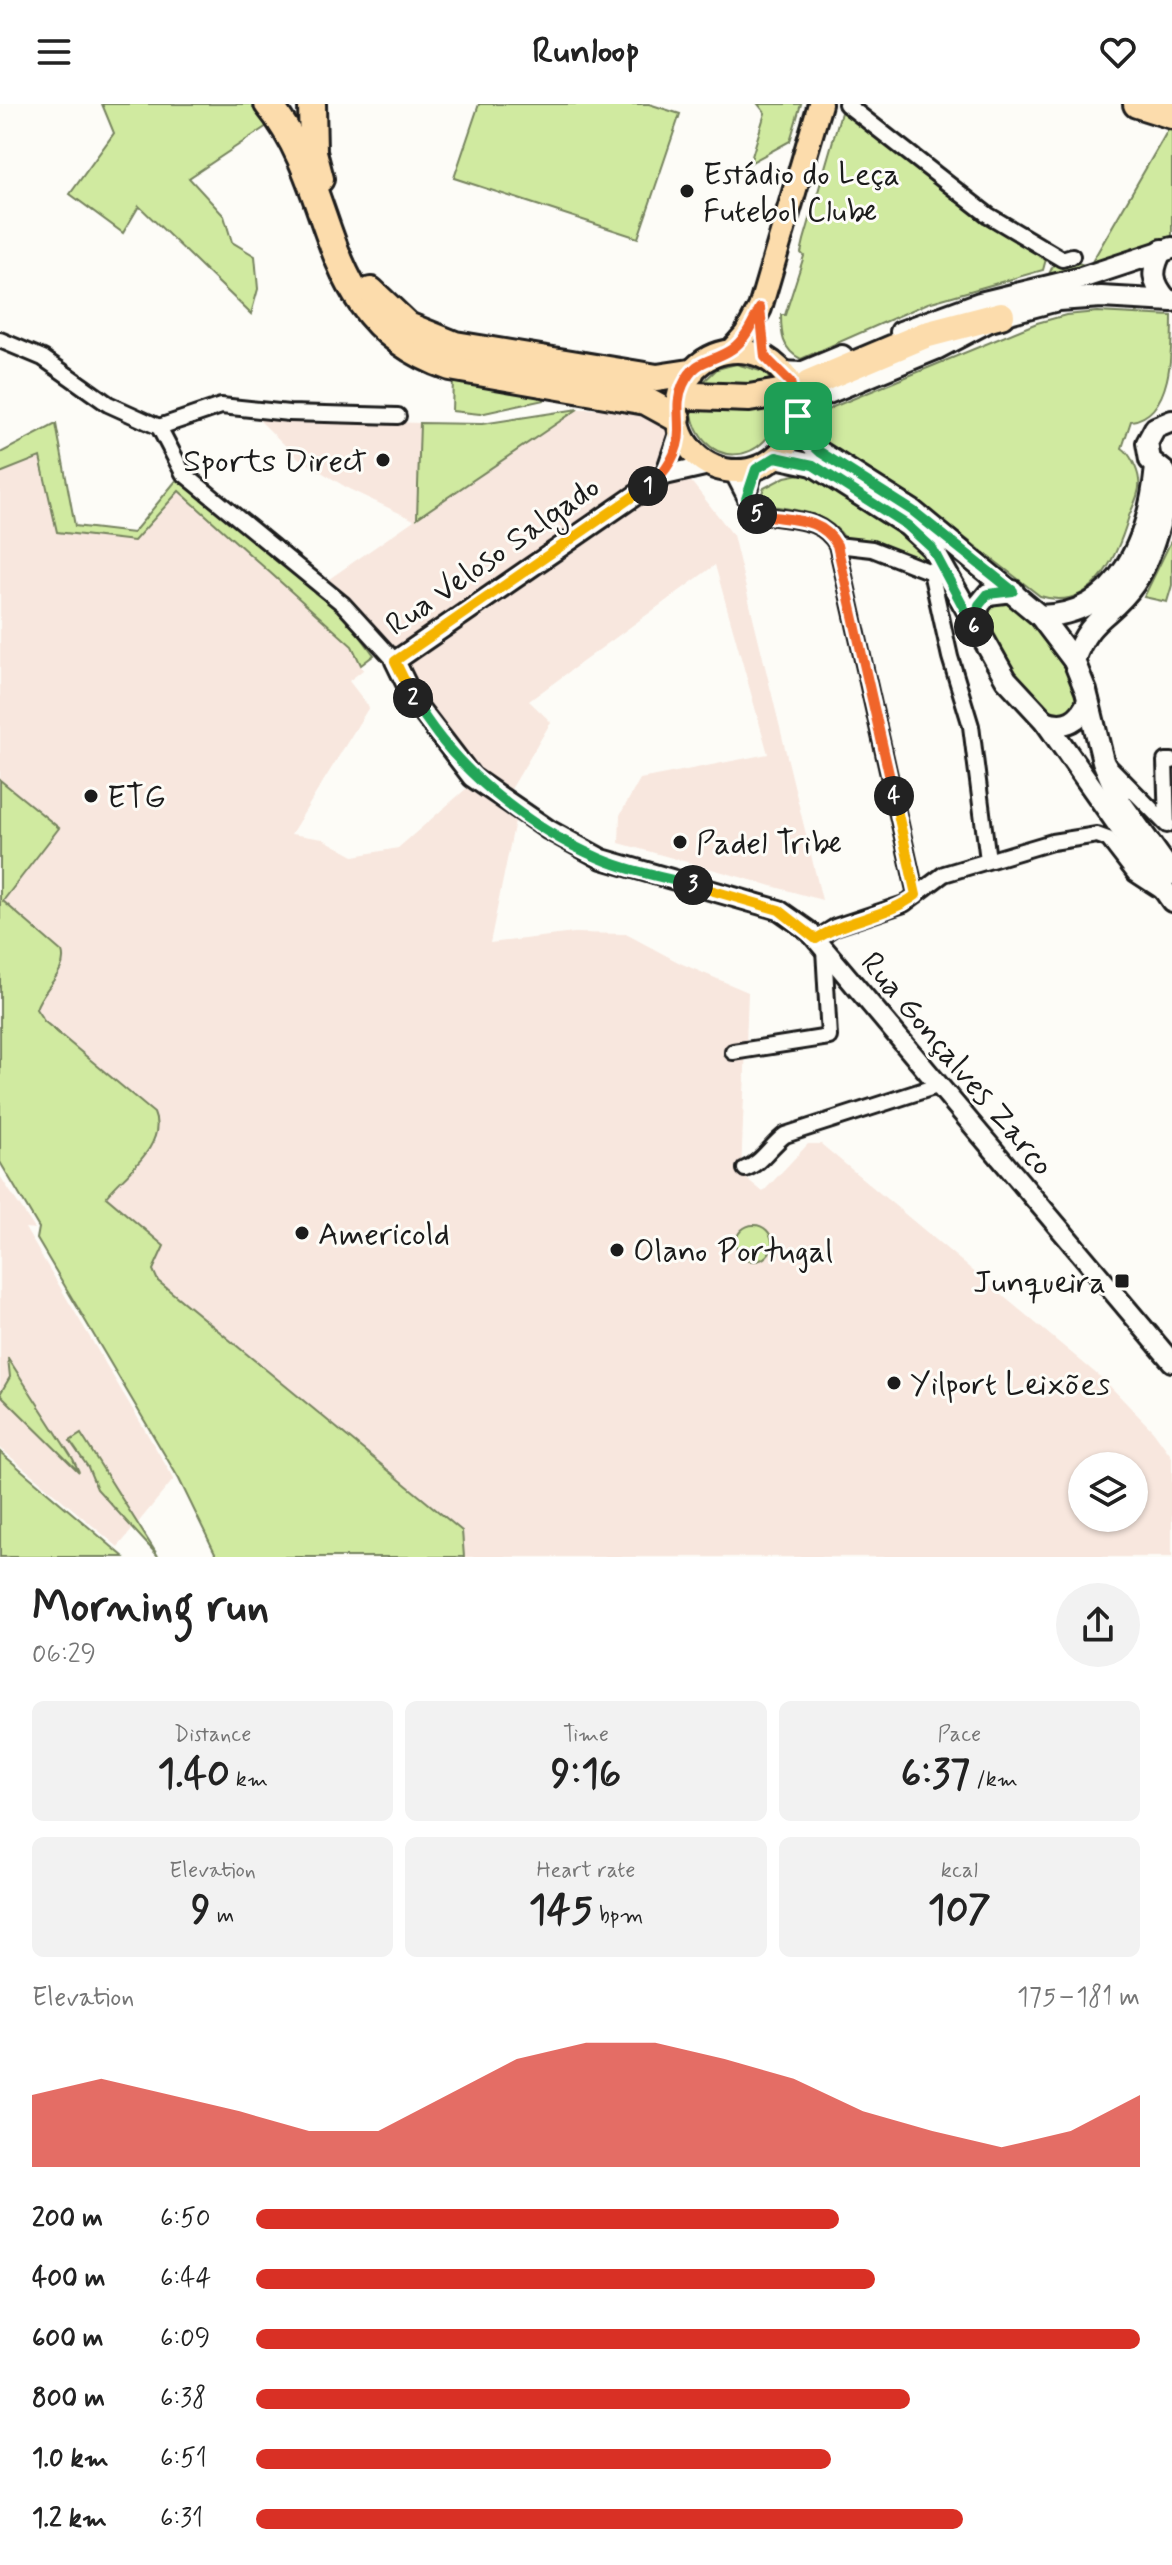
<!DOCTYPE html>
<html lang="en">
<head>
<meta charset="utf-8">
<style>
	:root { --surface:#fff; --page:#f2f2f2; --text:#222; --muted:#767676; --accent:#d93025 }
	body { margin:0; font-family:Mynerve,sans-serif; background:var(--page); color:var(--text); height:100vh; display:flex; flex-direction:column; font-size:30px; white-space:nowrap }
	* { box-sizing:border-box; margin:0 }
	p { font-size:26px; color:var(--muted) }
	.icon { flex:none; width:44px; height:44px; fill:none; stroke:currentColor; stroke-width:2; stroke-linecap:round; stroke-linejoin:round }
	.map { position:relative; height:1453px; overflow:hidden }
	.panel { display:flex; flex-direction:column; background:var(--surface); flex:1 }
	.panel>* { flex:none }
	.buttons { position:absolute; left:1068px; top:1348px; display:grid; gap:16px }
	.buttons a { display:grid; place-items:center; width:80px; height:80px; border-radius:50%; background:var(--surface); box-shadow:0 2px 6px #0004; font-size:40px }
	.pin { position:absolute; display:grid; place-items:center; width:68px; height:68px; color:#fff; margin:-34px; border-radius:16px; box-shadow:0 4px 12px #0006 }
	.km { position:absolute; width:40px; height:40px; margin:-20px; border-radius:50%; background:#222; color:#fff; font-size:22px; line-height:40px; text-align:center }
	.round { display:grid; place-items:center; flex:none; width:84px; height:84px; border-radius:42px; background:var(--page) }
	.head { display:flex; align-items:center; justify-content:space-between; height:136px; padding:0 32px }
	h1 { font-size:44px; font-weight:800; line-height:60px }
	.figures { display:grid; grid-template-columns:repeat(3,1fr); gap:12px; height:136px; padding:8px 32px }
	.figures div { display:grid; align-content:center; border-radius:12px; background:var(--page); text-align:center }
	.figures b { font-size:40px; font-weight:800 }
	.figures small { font-size:22px; font-weight:400 }
	.figures p { font-size:22px }
	.chart { height:224px; padding:16px 32px }
	.chart p { display:flex; justify-content:space-between }
	.chart svg { width:100%; height:144px; margin-top:8px; fill:var(--accent); opacity:.7 }
	ul { padding:0 32px; list-style:none; font-size:26px }
	li { display:grid; grid-template-columns:128px 96px 1fr; align-items:center; height:60px }
	li i { height:20px; border-radius:10px; background:var(--accent) }
	header { display:flex; justify-content:space-between; align-items:center; height:104px; padding:0 32px; background:var(--surface); font-size:36px; font-weight:800 }
	.map>svg:first-child { display:block }
	.built { fill:#f8e7de; fill-rule:evenodd }
	.green { fill:#d0eaa0; stroke:#76835e; stroke-width:2 }
	.lines { fill:none; stroke-linecap:round; stroke-linejoin:round }
	.motorway-tunnel { stroke:#dbdad6; stroke-width:26; stroke-dasharray:26 13; stroke-linecap:butt }
	.minor-casing { stroke:#1c1c1c; stroke-width:20 }
	.tertiary-casing { stroke:#1c1c1c; stroke-width:24 }
	.secondary-casing { stroke:#1c1c1c; stroke-width:26 }
	.primary-casing { stroke:#1c1c1c; stroke-width:28 }
	.motorway-casing { stroke:#1c1c1c; stroke-width:32 }
	.minor { stroke:#fdfcf7; stroke-width:14 }
	.tertiary { stroke:#fdfcf7; stroke-width:18 }
	.secondary { stroke:#fdfcf7; stroke-width:20 }
	.primary { stroke:#fcdcac; stroke-width:22 }
	.motorway { stroke:#fcdcac; stroke-width:26 }
	.split-1-casing { stroke:#fff; stroke-width:16 }
	.split-2-casing { stroke:#fff; stroke-width:16 }
	.split-3-casing { stroke:#fff; stroke-width:16 }
	.split-4-casing { stroke:#fff; stroke-width:16 }
	.split-5-casing { stroke:#fff; stroke-width:16 }
	.split-6-casing { stroke:#fff; stroke-width:16 }
	.split-7-casing { stroke:#fff; stroke-width:16 }
	.split-1 { stroke:#f0652b; stroke-width:10 }
	.split-2 { stroke:#f5b400; stroke-width:10 }
	.split-3 { stroke:#22a559; stroke-width:10 }
	.split-4 { stroke:#f5b400; stroke-width:10 }
	.split-5 { stroke:#f0652b; stroke-width:10 }
	.split-6 { stroke:#22a559; stroke-width:10 }
	.split-7 { stroke:#22a559; stroke-width:10 }
	.poi-dot { fill:#1c1c1c; stroke:#fdfcf7; stroke-width:3 }
	.labels { text-anchor:middle; stroke-width:6; stroke-linejoin:round; paint-order:stroke }
	.poi-label { font-size:32px; fill:#1c1c1c; stroke:#fdfcf7; text-anchor:start }
	.street-label { font-size:32px; fill:#1c1c1c; stroke:#fdfcf7 }
</style>
</head>
<body>
<header><svg class="icon" aria-label="menu" viewBox="0 0 24 24"><path d="M4 6h16M4 12h16M4 18h16"/></svg>Runloop<svg class="icon" aria-label="heart" viewBox="0 0 24 24"><path d="M12 20l-8-8c-3-5 5-10 8-4 3-6 11-1 8 4z"/></svg></header>
<div class="map">
<svg width="1172" height="1453" viewBox="0 0 1172 1453">
	<rect width="100%" height="100%" fill="#fdfcf7"/>
	<filter id="ink" filterUnits="userSpaceOnUse"><feTurbulence type="fractalNoise" baseFrequency=".0125" numOctaves="2"/><feDisplacementMap in="SourceGraphic" scale="16" xChannelSelector="R" yChannelSelector="G"/><feConvolveMatrix kernelMatrix="1 2 1 2 8 2 1 2 1" color-interpolation-filters="sRGB"/></filter>
	<g filter="url(#ink)">
		<!-- built -->
		<g class="built">
			<path d="M 653,304 L 667,314 L 672,331 L 668,348 L 733,431 L 822,796 L 619,739 L 620,711 L 640,675 L 768,650 L 715,461 L 529,597 L 551,618 L 510,687 L 470,680 L 392,579 L 395,557 L 319,482 L 414,416 L 349,385 L 297,353 L 256,313 L 420,319 L 418,414 L 578,305 Z"/>
			<path d="M 40,352 L 57,428 L 134,437 L 179,387 L 352,542 L 363,566 L 349,577 L 369,603 L 291,730 L 323,735 L 354,752 L 398,744 L 467,684 L 515,717 L 490,839 L 574,829 L 626,830 L 680,859 L 748,888 L 741,1070 L 763,1088 L 808,1040 L 821,1040 L 1105,1277 L 1153,1327 L 1172,1353 L 1172,1453 L 464,1453 L 462,1426 L 158,1177 L 153,1166 L 163,1142 L 105,1093 L 156,1035 L 154,1009 L 44,917 L 36,905 L 40,891 L 62,864 L 3,797 L 59,724 L 0,676 L 0,369 ZM 1082,1362 L 1134,1362 L 1134,1414 L 1082,1414 Z"/>
			<path d="M 0,1072 L 35,1125 L 25,1124 L 174,1375 L 118,1443 L 0,1344 Z"/>
		</g>
		<!-- green -->
		<g class="green">
			<path d="M 102,0 L 252,0 L 267,22 L 189,74 L 224,112 L 232,138 L 255,152 L 258,185 L 251,210 L 139,102 L 123,129 L 70,90 L 114,29 Z"/>
			<path d="M 479,0 L 649,0 L 680,10 L 638,134 L 454,74 Z"/>
			<path d="M 758,0 L 801,0 L 790,37 L 750,59 L 765,9 Z"/>
			<path d="M 842,5 L 991,121 L 1046,155 L 1043,166 L 928,199 L 801,255 C 782,246 781,229 781,211 L 785,211 L 804,152 L 801,149 L 804,136 Z"/>
			<path d="M 1168,26 L 1172,27 L 1172,136 L 1047,175 L 1054,159 L 1062,162 L 1076,158 L 1089,163 Z"/>
			<path d="M 1097,208 L 1172,212 C 1172,248 1172,312 1131,317 L 1122,344 C 1130,349 1138,366 1139,376 C 1141,387 1133,402 1129,412 C 1117,453 1093,509 1040,492 L 916,396 L 824,339 L 817,330 L 818,312 L 833,303 L 1037,219 L 1066,211 Z"/>
			<path d="M 736,260 L 764,268 L 777,283 L 697,284 L 717,265 Z"/>
			<path d="M 453,275 L 544,287 L 544,296 L 480,310 L 452,307 Z"/>
			<path d="M 782,296 C 773,369 693,367 691,299 Z"/>
			<path d="M 578,305 L 417,414 L 420,319 L 482,320 Z"/>
			<path d="M 56,320 L 75,422 L 133,429 L 179,373 L 341,506 L 374,551 L 361,561 L 352,542 L 179,387 L 134,437 L 57,428 L 40,353 L 0,369 L 0,349 Z"/>
			<path d="M 805,369 L 899,427 L 932,462 L 876,441 L 846,435 C 825,406 799,407 766,401 L 759,397 L 764,384 L 785,373 Z"/>
			<path d="M 1172,435 L 1172,481 L 1167,498 L 1144,493 Z"/>
			<path d="M 998,494 C 1040,506 1063,556 1080,593 L 1076,606 L 1054,612 L 1021,580 L 982,515 L 984,506 Z"/>
			<path d="M 0,676 L 59,724 L 3,797 L 62,848 C 69,867 41,886 36,905 L 44,917 L 154,1009 C 168,1041 124,1070 106,1093 L 164,1142 L 153,1166 L 158,1177 L 462,1427 L 464,1453 L 217,1453 L 179,1375 L 37,1135 L 39,1124 L 0,1058 Z"/>
			<circle cx="754" cy="1139" r="18"/>
			<path d="M 8,1254 L 73,1355 L 79,1368 L 0,1290 L 10,1273 Z"/>
			<path d="M 81,1330 L 158,1452 L 97,1385 L 88,1363 L 70,1337 Z"/>
			<path d="M 0,1348 L 124,1453 L 0,1453 Z"/>
		</g>
		<g class="lines">
			<!-- motorway-tunnel -->
			<path class="motorway-tunnel" d="M 661,287 L 694,292"/>
			<defs>
				<g id="minor">
					<path d="M 846,0 L 988,111 L 1062,155 L 1072,152"/>
					<path d="M 0,236 L 43,254 L 108,300 L 159,323 L 183,369 L 343,500 L 395,557"/>
					<path d="M 159,323 L 221,302 L 289,309 L 398,312"/>
					<path d="M 732,368 L 746,395 L 756,365"/>
					<path d="M 746,395 L 756,409 C 785,418 820,410 837,441 L 916,791"/>
					<path d="M 837,441 L 872,445 L 931,468 L 950,553 L 971,622 L 988,756"/>
					<path d="M 1107,660 L 1167,721 L 1165,657 L 1172,657"/>
					<path d="M 816,835 L 835,823 L 904,800 L 944,770 L 1052,738 L 1097,731 L 1108,735 L 1135,770 L 1161,787"/>
					<path d="M 733,948 L 829,933 L 824,845"/>
					<path d="M 745,1065 C 761,1060 771,1041 785,1031 L 937,982"/>
				</g>
				<g id="tertiary">
					<path d="M 709,361 L 665,371 L 395,557 L 416,600 L 472,673 L 549,726 L 602,755 L 779,806 L 809,827 L 1172,1258"/>
					<path d="M 665,371 L 680,326"/>
				</g>
				<g id="secondary">
					<path d="M 1162,146 C 1151,166 1151,178 1167,196"/>
					<path d="M 901,228 L 980,199 L 1078,175 L 1172,144"/>
					<path d="M 783,268 L 801,269 L 842,252"/>
					<path d="M 798,312 L 811,296 L 938,244 L 1001,211 L 1058,196 L 1101,193 L 1172,197"/>
					<path d="M 795,324 L 820,348 L 913,407 L 1040,512 L 1074,557 L 1086,587 L 1103,657 L 1121,699 L 1172,770"/>
					<path d="M 776,353 L 813,361 L 907,421 L 932,444 L 1006,575 L 1045,617 L 1172,797"/>
					<path d="M 1165,368 L 1150,356 L 1147,339 L 1155,324 L 1172,317"/>
					<path d="M 1040,512 C 1121,511 1149,433 1156,363"/>
					<path d="M 974,524 L 979,501 L 988,490 L 1013,487"/>
					<path d="M 1074,557 C 1090,510 1111,514 1134,480 C 1155,449 1161,409 1172,375"/>
					<path d="M 1045,617 C 1066,625 1080,616 1088,597"/>
				</g>
				<g id="primary">
					<circle cx="737" cy="307" r="60"/>
					<path d="M 731,247 L 746,230 L 760,204 L 820,0"/>
				</g>
				<g id="motorway">
					<path d="M 268,0 C 343,92 313,215 450,263 L 646,297 L 677,314"/>
					<path d="M 312,0 L 313,48 L 320,75"/>
					<path d="M 1137,0 L 1172,11"/>
					<path d="M 371,187 L 408,222 L 455,241 L 657,274 L 690,269"/>
					<path d="M 809,280 L 925,231 L 1001,211"/>
					<path d="M 694,292 L 749,294 L 779,289"/>
				</g>
			</defs>
			<!-- minor casing -->
			<use href="#minor" class="minor-casing"/>
			<!-- tertiary casing -->
			<use href="#tertiary" class="tertiary-casing"/>
			<!-- secondary casing -->
			<use href="#secondary" class="secondary-casing"/>
			<!-- primary casing -->
			<use href="#primary" class="primary-casing"/>
			<!-- motorway casing -->
			<use href="#motorway" class="motorway-casing"/>
			<!-- minor -->
			<use href="#minor" class="minor"/>
			<!-- tertiary -->
			<use href="#tertiary" class="tertiary"/>
			<!-- secondary -->
			<use href="#secondary" class="secondary"/>
			<!-- primary -->
			<use href="#primary" class="primary"/>
			<!-- motorway -->
			<use href="#motorway" class="motorway"/>
		</g>
	</g>
	<g class="lines" filter="url(#ink)">
		<defs>
			<path id="split-1" d="M 648,382 C 666,370 680,347 679,324 C 679,308 676,296 683,281 C 696,253 712,259 732,245 C 745,236 753,218 760,204 L 765,253 L 790,278 L 798,312"/>
			<path id="split-2" d="M 413,594 L 395,557 L 648,382"/>
			<path id="split-3" d="M 413,594 C 453,664 525,722 599,754 C 629,767 662,773 693,781"/>
			<path id="split-4" d="M 693,781 L 779,806 L 816,835 C 847,815 887,813 916,791 L 894,692"/>
			<path id="split-5" d="M 757,410 C 786,417 821,411 837,441 L 894,692"/>
			<path id="split-6" d="M 757,410 L 746,395 L 756,365 L 776,353 L 813,361 L 907,421 L 932,444 L 974,523"/>
			<path id="split-7" d="M 798,312 L 795,324 L 820,348 L 913,407 L 1013,487 L 988,490 L 979,501 L 974,523"/>
		</defs>
		<!-- split-1 casing -->
		<use href="#split-1" class="split-1-casing"/>
		<!-- split-2 casing -->
		<use href="#split-2" class="split-2-casing"/>
		<!-- split-3 casing -->
		<use href="#split-3" class="split-3-casing"/>
		<!-- split-4 casing -->
		<use href="#split-4" class="split-4-casing"/>
		<!-- split-5 casing -->
		<use href="#split-5" class="split-5-casing"/>
		<!-- split-6 casing -->
		<use href="#split-6" class="split-6-casing"/>
		<!-- split-7 casing -->
		<use href="#split-7" class="split-7-casing"/>
		<!-- split-1 -->
		<use href="#split-1" class="split-1"/>
		<!-- split-2 -->
		<use href="#split-2" class="split-2"/>
		<!-- split-3 -->
		<use href="#split-3" class="split-3"/>
		<!-- split-4 -->
		<use href="#split-4" class="split-4"/>
		<!-- split-5 -->
		<use href="#split-5" class="split-5"/>
		<!-- split-6 -->
		<use href="#split-6" class="split-6"/>
		<!-- split-7 -->
		<use href="#split-7" class="split-7"/>
	</g>
	<!-- markers -->
	<g class="poi-dot">
		<circle cx="687" cy="87" r="8"/>
		<circle cx="383" cy="356" r="8"/>
		<circle cx="91" cy="692" r="8"/>
		<circle cx="680" cy="738" r="8"/>
		<circle cx="302" cy="1129" r="8"/>
		<circle cx="617" cy="1146" r="8"/>
		<rect x="1114" y="1169" width="16" height="16" rx="4"/>
		<circle cx="894" cy="1279" r="8"/>
	</g>
	<g class="labels">
		<!-- poi labels -->
		<g class="poi-label">
			<text x="703" y="80">Estádio do Leça<tspan x="703" dy="37">Futebol Clube</tspan></text>
			<text x="367" y="367" text-anchor="end">Sports Direct</text>
			<text x="107" y="703">ETG</text>
			<text x="696" y="749">Padel Tribe</text>
			<text x="318" y="1140">Americold</text>
			<text x="633" y="1157">Olano Portugal</text>
			<text x="1106" y="1188" text-anchor="end">Junqueira</text>
			<text x="910" y="1290">Yilport Leixões</text>
		</g>
		<!-- street labels -->
		<g class="street-label">
			<text transform="translate(492 451) rotate(-35)" y="11">Rua Veloso Salgado</text>
			<text transform="translate(958 959) rotate(50)" y="11">Rua Gonçalves Zarco</text>
		</g>
	</g>
</svg>
<div class="buttons">
<a><svg class="icon" aria-label="layers" viewBox="0 0 24 24"><path d="M12 4l9 5-9 5-9-5zM3 14l9 5 9-5"/></svg></a>
</div>
<div class="pin" style="left:798px;top:312px;background:#1e9e55"><svg class="icon" aria-label="arrive" viewBox="0 0 24 24"><path d="M6 21V4h12l-3 4 3 4H6"/></svg></div>
<b class="km" style="left:648px;top:382px">1</b>
<b class="km" style="left:413px;top:594px">2</b>
<b class="km" style="left:693px;top:781px">3</b>
<b class="km" style="left:894px;top:692px">4</b>
<b class="km" style="left:757px;top:410px">5</b>
<b class="km" style="left:974px;top:523px">6</b>
</div>
<section class="panel">
<div class="head"><div><h1>Morning run</h1><p>06:29</p></div><a class="round"><svg class="icon" aria-label="share" viewBox="0 0 24 24"><path d="M12 15V3M7 8l5-5 5 5M5 13v7h14v-7"/></svg></a></div>
<div class="figures">
<div><p>Distance</p><b>1.40<small> km</small></b></div>
<div><p>Time</p><b>9:16</b></div>
<div><p>Pace</p><b>6:37<small> /km</small></b></div>
</div>
<div class="figures">
<div><p>Elevation</p><b>9<small> m</small></b></div>
<div><p>Heart rate</p><b>145<small> bpm</small></b></div>
<div><p>kcal</p><b>107</b></div>
</div>
<div class="chart"><p><span>Elevation</span>175–181 m</p>
<svg viewBox="0 0 160 44" preserveAspectRatio="none"><path d="M0 44V22L10 17L20 22L30 27L40 33L50 33L60 22L70 11L80 6L90 6L100 11L110 17L120 27L130 33L140 38L150 33L160 22V44z"/></svg>
</div>
<ul>
<li><b>200 m</b>6:50<i style="width:66%"></i></li>
<li><b>400 m</b>6:44<i style="width:70%"></i></li>
<li><b>600 m</b>6:09<i style="width:100%"></i></li>
<li><b>800 m</b>6:38<i style="width:74%"></i></li>
<li><b>1.0 km</b>6:51<i style="width:65%"></i></li>
<li><b>1.2 km</b>6:31<i style="width:80%"></i></li>
</ul>
</section>
</body>
</html>
